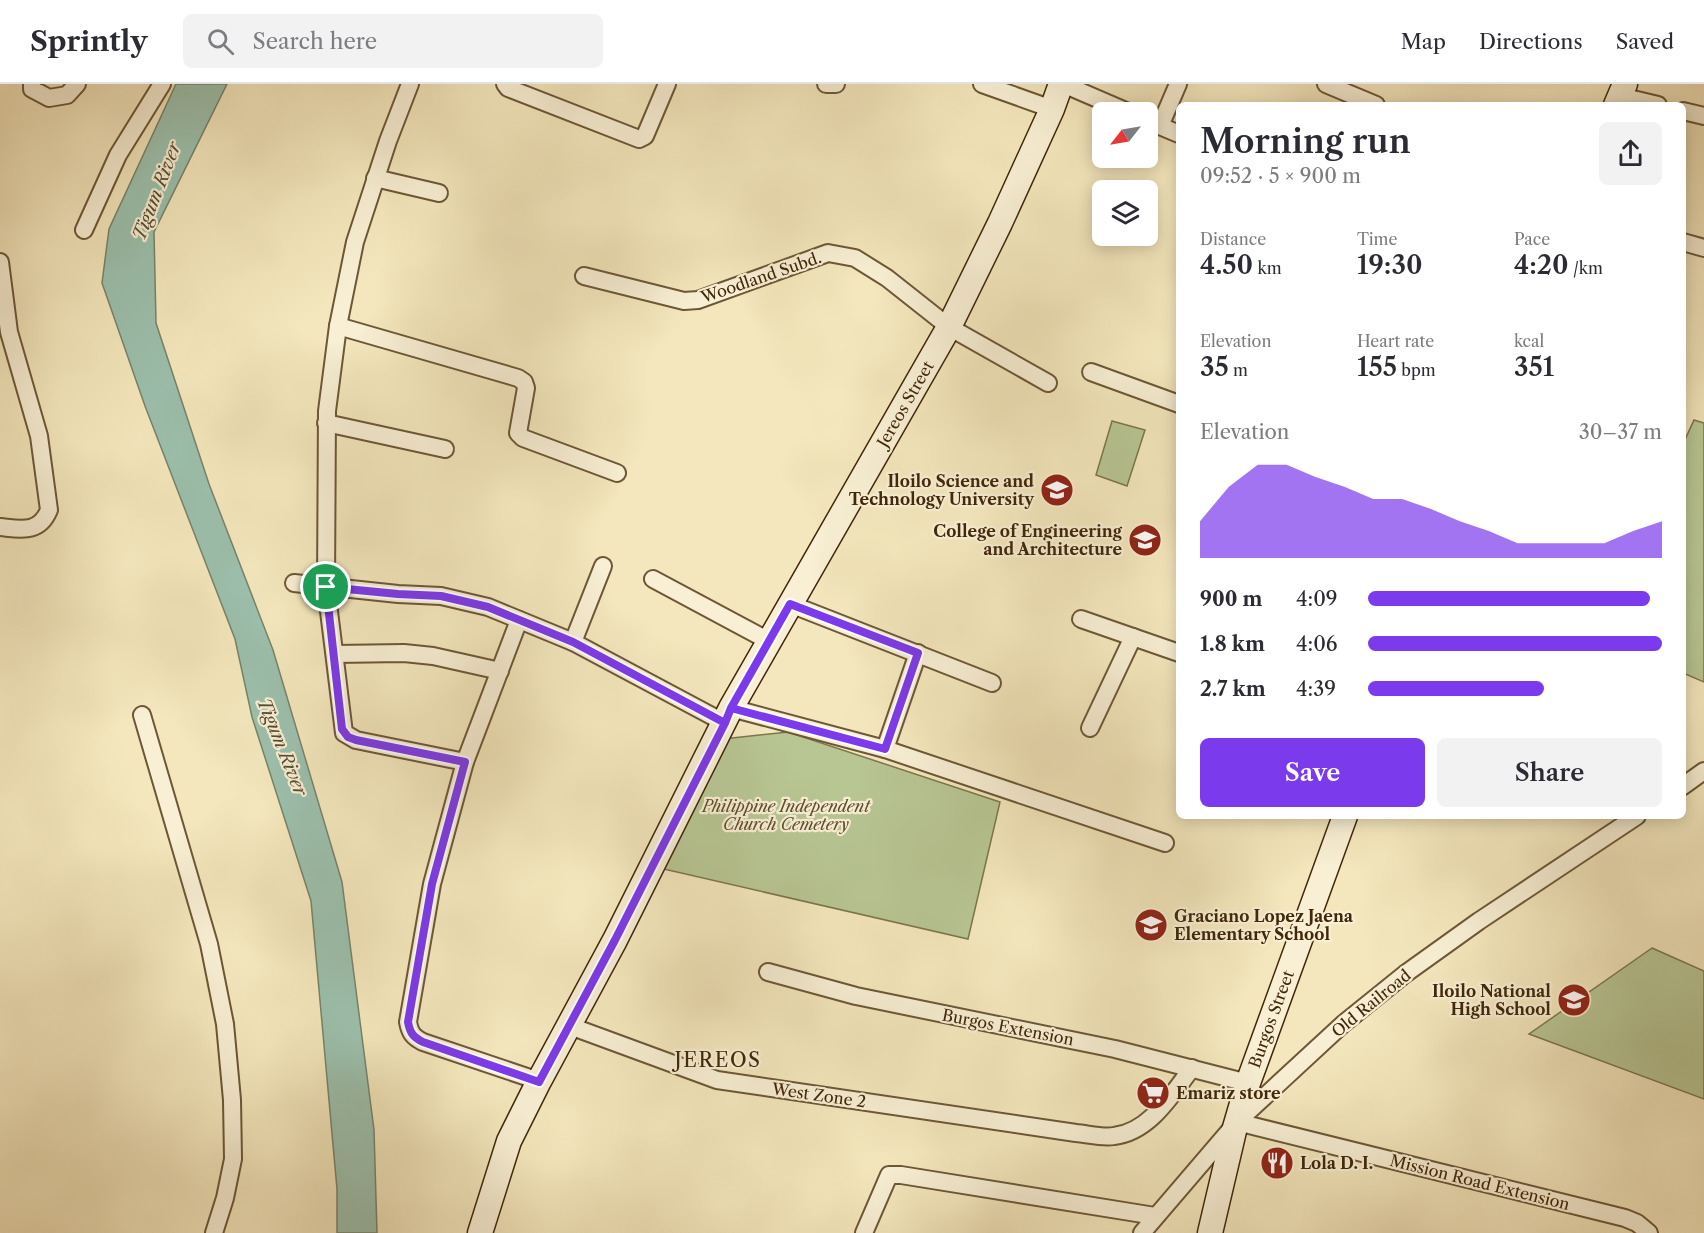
<!DOCTYPE html>
<html lang="en">
<head>
<meta charset="utf-8">
<style>
	:root { --surface:#fff; --page:#f2f2f3; --text:#2b2b33; --muted:#7c7c81; --line:#e1e1e2; --accent:#7c3aed }
	body { margin:0; font-family:"Libre Caslon Text",serif; background:var(--page); color:var(--text); height:100vh; display:flex; flex-direction:column; font-size:22px; white-space:nowrap }
	* { box-sizing:border-box; margin:0 }
	p { font-size:20px; color:var(--muted) }
	.icon { flex:none; width:33px; height:33px; fill:none; stroke:currentColor; stroke-width:2; stroke-linecap:round; stroke-linejoin:round }
	.map { position:relative; flex:1; overflow:hidden }
	.sheet { position:absolute; left:1176px; top:18px; width:510px; height:717px; display:flex; flex-direction:column; background:var(--surface); border-radius:9px; box-shadow:0 3px 15px #0003 }
	.sheet>* { flex:none }
	.needle { width:39px; rotate:239deg }
	.tools { position:absolute; left:1092px; top:18px; display:grid; gap:12px }
	.tools a { display:grid; place-items:center; width:66px; height:66px; border-radius:9px; background:var(--surface); box-shadow:0 3px 15px #0003; font-size:30px }
	.pin { position:absolute; display:grid; place-items:center; width:51px; height:51px; color:#fff; margin:-26px; border:3px solid #fff; border-radius:50%; box-shadow:0 2px 6px #0007 }
	.round { display:grid; place-items:center; flex:none; width:63px; height:63px; border-radius:9px; background:var(--page) }
	.summary { display:flex; align-items:center; justify-content:space-between; height:102px; padding:0 24px }
	h1 { font-size:33px; font-weight:600; line-height:45px }
	.figures { display:grid; grid-template-columns:repeat(3,1fr); gap:9px; height:102px; padding:6px 24px }
	.figures div { display:grid; align-content:center }
	.figures b { font-size:26px; font-weight:600 }
	.figures small { font-size:16px; font-weight:400 }
	.figures p { font-size:16px }
	.chart { height:168px; padding:12px 24px }
	.chart p { display:flex; justify-content:space-between }
	.chart svg { width:100%; height:108px; margin-top:6px; fill:var(--accent); opacity:.7 }
	.cta { display:flex; gap:12px; margin-top:auto; padding:12px 24px }
	.cta a { flex:1; height:69px; border-radius:9px; background:var(--accent); color:#fff; font-size:24px; font-weight:600; line-height:69px; text-align:center }
	.cta a+a { background:var(--page); color:var(--text) }
	ul { padding:0 24px; list-style:none; font-size:20px }
	li { display:grid; grid-template-columns:96px 72px 1fr; align-items:center; height:45px }
	li i { height:15px; border-radius:8px; background:var(--accent) }
	header { display:flex; align-items:center; gap:36px; box-sizing:border-box; height:84px; padding:0 30px; background:var(--surface); border-bottom:2px solid var(--line) }
	header strong { font-size:28px }
	nav { display:flex; gap:33px; margin-inline-start:auto; font-size:21px }
	.search { width:420px; height:54px; background:var(--page); display:flex; align-items:center; gap:15px; box-sizing:border-box; padding:0 21px; border-radius:9px; color:var(--muted); font-size:22px }
	.map>svg:first-child { display:block }
	.green { fill:#b8c694; stroke:#7c764e; stroke-width:1.5 }
	.water { fill:#9cc0ad; stroke:#77836b; stroke-width:1.5 }
	.lines { fill:none; stroke-linecap:round; stroke-linejoin:round }
	.street-casing { stroke:#6d5736; stroke-width:20 }
	.secondary-casing { stroke:#402709; stroke-width:27 }
	.street { stroke:#f8efd4; stroke-width:16 }
	.secondary { stroke:#f8efd4; stroke-width:24 }
	.route-casing { stroke:#fff; stroke-width:12 }
	.route { stroke:#7c3aed; stroke-width:8 }
	.labels { text-anchor:middle; stroke-width:4.5; stroke-linejoin:round; paint-order:stroke }
	.street-label { font-size:16px; fill:#402709; stroke:#f8efd4 }
	.poi-label { font-size:16px; font-weight:bold; fill:#402709; stroke:#f8efd4; text-anchor:end }
	.park-label { font-size:16px; font-style:italic; fill:#5e4f2c; stroke:#f8efd4 }
	.water-label { font-size:18px; font-style:italic; fill:#574d32; stroke:#f8efd4 }
	.quarter-label { font-size:20px; letter-spacing:1.5px; fill:#402709; stroke:#f8efd4 }
</style>
</head>
<body>
<header>
<strong>Sprintly</strong>
<div class="search"><svg class="icon" aria-label="search" viewBox="0 0 24 24"><circle cx="10" cy="10" r="6"/><path d="M15 15l6 6"/></svg>Search here</div>
<nav><a>Map</a><a>Directions</a><a>Saved</a></nav>
</header>
<div class="map">
<svg width="1704" height="1149" viewBox="0 0 1704 1149">
	<rect width="100%" height="100%" fill="#f4e7bd"/>
	<filter id="stains"><feTurbulence type="fractalNoise" baseFrequency=".00333" numOctaves="4"/><feColorMatrix values="0 0 0 0 .2 0 0 0 0 .09 0 0 0 0 .02 0 0 0 .5 -.17"/></filter>
	<radialGradient id="worn" r=".72"><stop offset=".6" stop-color="#630" stop-opacity="0"/><stop offset="1" stop-color="#630" stop-opacity=".3"/></radialGradient>
	<!-- green -->
	<g class="green">
		<path d="M 1694,336 L 1704,339 L 1704,598 L 1683,589 L 1683,360 Z"/>
		<path d="M 1112,337 L 1145,346 L 1127,402 L 1096,391 Z"/>
		<path d="M 788,648 L 1000,718 L 968,855 L 655,783 L 714,656 Z"/>
		<path d="M 1652,864 L 1704,887 L 1704,1015 L 1529,950 Z"/>
	</g>
	<!-- water -->
	<path class="water" d="M 176,0 L 227,0 L 154,148 L 156,239 L 209,400 L 273,566 L 342,798 L 374,1046 L 377,1149 L 337,1149 L 337,1105 L 311,817 L 252,633 L 235,555 L 145,322 L 102,199 L 109,145 Z"/>
	<g class="lines">
		<defs>
			<g id="street">
				<path d="M 32,0 L 32,5 L 49,14 L 67,11 L 77,0"/>
				<path d="M 410,0 L 388,57 L 355,158 L 338,242 L 327,327 L 326,503 L 344,649 L 356,656 L 465,678"/>
				<path d="M 505,0 L 508,4 L 639,55 L 645,52 L 667,0"/>
				<path d="M 826,0 L 836,0"/>
				<path d="M 982,0 L 1052,25"/>
				<path d="M 1063,0 L 1128,28"/>
				<path d="M 1326,0 L 1376,21"/>
				<path d="M 1620,12 L 1658,21"/>
				<path d="M 1683,27 L 1704,32"/>
				<path d="M 1148,37 L 1179,50"/>
				<path d="M 1160,42 L 1178,0"/>
				<path d="M 375,94 L 439,109"/>
				<path d="M 84,146 L 118,71 L 162,0"/>
				<path d="M 1683,158 L 1704,164"/>
				<path d="M 0,178 L 9,248 L 39,352 L 49,426 C 39,450 21,445 0,443"/>
				<path d="M 584,192 L 684,217 L 698,216 L 828,169 L 855,174 L 887,194 L 949,243 L 1048,299"/>
				<path d="M 338,242 L 518,294 L 524,298 L 526,304 L 518,349 L 523,354 L 617,389"/>
				<path d="M 1091,288 L 1179,320"/>
				<path d="M 326,339 L 445,365"/>
				<path d="M 653,495 L 769,557"/>
				<path d="M 294,499 L 398,510 L 441,512 L 488,523 L 573,558 L 725,639"/>
				<path d="M 790,520 L 992,599"/>
				<path d="M 1081,535 L 1179,569"/>
				<path d="M 519,536 L 465,678 L 432,800 L 408,938 C 410,949 413,953 423,958 L 539,997"/>
				<path d="M 573,558 L 603,482"/>
				<path d="M 335,570 L 404,569 L 433,572 L 500,587"/>
				<path d="M 731,624 L 885,665 L 1165,759"/>
				<path d="M 142,631 L 209,860 L 225,940 L 232,1016 L 233,1075 L 225,1114 L 214,1149"/>
				<path d="M 1090,644 L 1133,553"/>
				<path d="M 885,665 L 918,569"/>
				<path d="M 1683,702 L 1704,687"/>
				<path d="M 768,888 L 856,912 L 1115,965 L 1248,999"/>
				<path d="M 570,942 L 717,996 L 1076,1049 C 1088,1050 1102,1054 1114,1052 C 1150,1048 1172,1010 1192,984"/>
				<path d="M 1237,1038 L 1625,1134 L 1637,1139 L 1649,1149"/>
				<path d="M 864,1149 L 889,1091 L 901,1091 L 1155,1132"/>
				<path d="M 1142,1149 L 1237,1038 L 1343,940 L 1405,890 L 1479,837 L 1637,732"/>
			</g>
			<g id="secondary">
				<path d="M 1616,21 L 1625,0"/>
				<path d="M 480,1149 L 509,1057 L 539,997 L 615,856 L 731,624 L 949,243 L 1000,139 L 1052,25 L 1061,0"/>
				<path d="M 1210,1149 L 1234,1047 L 1248,999 L 1345,732"/>
			</g>
		</defs>
		<!-- street casing -->
		<use href="#street" class="street-casing"/>
		<!-- secondary casing -->
		<use href="#secondary" class="secondary-casing"/>
		<!-- street -->
		<use href="#street" class="street"/>
		<!-- secondary -->
		<use href="#secondary" class="secondary"/>
	</g>
	<g class="lines">
		<defs>
			<path id="route" d="M 326,503 L 342,645 L 348,653 L 356,656 L 465,678 L 432,800 L 408,938 C 410,949 413,953 423,958 L 539,998 L 615,856 L 725,639 L 731,624 L 790,520 L 918,569 L 885,665 L 731,624 L 725,639 L 573,558 L 488,523 L 441,512 L 398,510 L 326,503"/>
		</defs>
		<!-- route casing -->
		<use href="#route" class="route-casing"/>
		<!-- route -->
		<use href="#route" class="route"/>
	</g>
	<!-- icons -->
	<defs>
		<symbol id="university-disc" viewBox="-11 -11 22 22"><circle r="9.5" fill="#8f2418" stroke="#f8efd4"/><path d="M0-5L7-2L0 1L-7-2ZM-4 1L0 2.5L4 1V4Q0 6-4 4Z" fill="#fff"/></symbol>
		<symbol id="school-disc" viewBox="-11 -11 22 22"><circle r="9.5" fill="#8f2418" stroke="#f8efd4"/><path d="M0-5L7-2L0 1L-7-2ZM-4 1L0 2.5L4 1V4Q0 6-4 4Z" fill="#fff"/></symbol>
		<symbol id="supermarket-disc" viewBox="-11 -11 22 22"><circle r="9.5" fill="#8f2418" stroke="#f8efd4"/><path d="M-6-5.5h2.5l.6 2H6L4.5 2H-2.5L-4.4-4H-6ZM-1.5 3.2a1.3 1.3 0 1 0 .1 0ZM3 3.2a1.3 1.3 0 1 0 .1 0Z" fill="#fff"/></symbol>
		<symbol id="restaurant-disc" viewBox="-11 -11 22 22"><circle r="9.5" fill="#8f2418" stroke="#f8efd4"/><path d="M-5-6h1v4h1v-4h1v4h1v-4h1v5L-1.5 .5V6h-2V.5L-5-1ZM5-6V6H3V1.5H1.5Q1.5-4 5-6Z" fill="#fff"/></symbol>
	</defs>
	<g fill-rule="evenodd">
		<use href="#university-disc" x="1038" y="387" width="38" height="38"/>
		<use href="#university-disc" x="1126" y="437" width="38" height="38"/>
		<use href="#school-disc" x="1132" y="822" width="38" height="38"/>
		<use href="#school-disc" x="1555" y="897" width="38" height="38"/>
		<use href="#supermarket-disc" x="1134" y="990" width="38" height="38"/>
		<use href="#restaurant-disc" x="1258" y="1060" width="38" height="38"/>
	</g>
	<g class="labels">
		<!-- street labels -->
		<g class="street-label">
			<text transform="translate(761 193) rotate(-19)" y="6">Woodland Subd.</text>
			<text transform="translate(905 320) rotate(-60)" y="6">Jereos Street</text>
			<text transform="translate(1371 919) rotate(-39)" y="6">Old Railroad</text>
			<text transform="translate(1271 935) rotate(-70)" y="6">Burgos Street</text>
			<text transform="translate(1008 943) rotate(11)" y="6">Burgos Extension</text>
			<text transform="translate(819 1011) rotate(8)" y="6">West Zone 2</text>
			<text transform="translate(1480 1098) rotate(14)" y="6">Mission Road Extension</text>
		</g>
		<!-- poi labels -->
		<g class="poi-label">
			<text x="1034" y="403">Iloilo Science and<tspan x="1034" dy="18">Technology University</tspan></text>
			<text x="1122" y="453">College of Engineering<tspan x="1122" dy="18">and Architecture</tspan></text>
			<text x="1174" y="838" text-anchor="start">Graciano Lopez Jaena<tspan x="1174" dy="18">Elementary School</tspan></text>
			<text x="1551" y="913">Iloilo National<tspan x="1551" dy="18">High School</tspan></text>
			<text x="1176" y="1015" text-anchor="start">Emariz store</text>
			<text x="1300" y="1085" text-anchor="start">Lola D. I.</text>
		</g>
		<!-- park labels -->
		<g class="park-label">
			<text x="786" y="728">Philippine Independent<tspan x="786" dy="18">Church Cemetery</tspan></text>
		</g>
		<!-- water labels -->
		<g class="water-label">
			<text transform="translate(157 107) rotate(-69)" y="6">Tigum River</text>
			<text transform="translate(282 663) rotate(68)" y="6">Tigum River</text>
		</g>
		<!-- quarter labels -->
		<g class="quarter-label">
			<text x="718" y="983">JEREOS</text>
		</g>
	</g>
	<rect width="100%" height="100%" filter="url(#stains)"/>
	<rect width="100%" height="100%" fill="url(#worn)"/>
</svg>
<div class="tools">
<a><svg class="needle" viewBox="-14 -14 28 28"><path d="M0-13l5 13h-10z" fill="#e53935"/><path d="M0 13l5-13h-10z" fill="#7c7c81"/></svg></a>
<a><svg class="icon" aria-label="layers" viewBox="0 0 24 24"><path d="M12 4l9 5-9 5-9-5zM3 14l9 5 9-5"/></svg></a>
</div>
<div class="pin" style="left:326px;top:503px;background:#1e9e55"><svg class="icon" aria-label="arrive" viewBox="0 0 24 24"><path d="M6 21V4h12l-3 4 3 4H6"/></svg></div>
<section class="sheet">
<div class="summary"><div><h1>Morning run</h1><p>09:52 · 5 × 900 m</p></div><a class="round"><svg class="icon" aria-label="share" viewBox="0 0 24 24"><path d="M12 15V3M7 8l5-5 5 5M5 13v7h14v-7"/></svg></a></div>
<div class="figures">
<div><p>Distance</p><b>4.50<small> km</small></b></div>
<div><p>Time</p><b>19:30</b></div>
<div><p>Pace</p><b>4:20<small> /km</small></b></div>
</div>
<div class="figures">
<div><p>Elevation</p><b>35<small> m</small></b></div>
<div><p>Heart rate</p><b>155<small> bpm</small></b></div>
<div><p>kcal</p><b>351</b></div>
</div>
<div class="chart"><p><span>Elevation</span>30–37 m</p>
<svg viewBox="0 0 160 44" preserveAspectRatio="none"><path d="M0 44V29L10 15L20 6L30 6L40 11L50 15L60 20L70 20L80 24L90 29L100 33L110 38L120 38L130 38L140 38L150 33L160 29V44z"/></svg>
</div>
<ul>
<li><b>900 m</b>4:09<i style="width:96%"></i></li>
<li><b>1.8 km</b>4:06<i style="width:100%"></i></li>
<li><b>2.7 km</b>4:39<i style="width:60%"></i></li>
</ul>
<div class="cta"><a>Save</a><a>Share</a></div>
</section>
</div>
</body>
</html>
